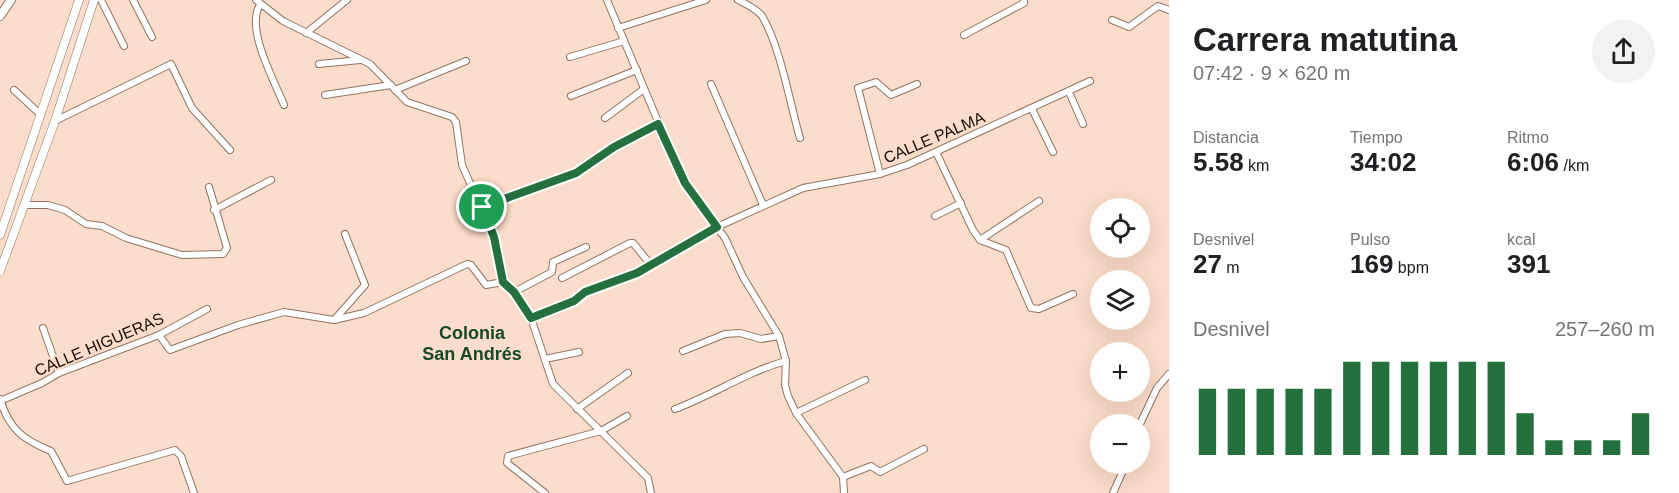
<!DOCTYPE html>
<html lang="es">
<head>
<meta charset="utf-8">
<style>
	:root { --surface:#fff; --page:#f2f2f2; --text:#202124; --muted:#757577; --accent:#24703e }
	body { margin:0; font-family:Helvetica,sans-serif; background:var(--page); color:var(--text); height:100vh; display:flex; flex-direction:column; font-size:22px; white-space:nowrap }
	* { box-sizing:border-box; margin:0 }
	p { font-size:20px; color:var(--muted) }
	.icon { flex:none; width:33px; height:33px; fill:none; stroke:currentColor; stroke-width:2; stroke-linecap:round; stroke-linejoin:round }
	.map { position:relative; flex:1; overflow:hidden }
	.details { display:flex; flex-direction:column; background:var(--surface); width:510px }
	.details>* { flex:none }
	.fabs { position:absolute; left:1090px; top:198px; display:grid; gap:12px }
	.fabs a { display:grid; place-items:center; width:60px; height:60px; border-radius:50%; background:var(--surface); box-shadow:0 6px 24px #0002; font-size:30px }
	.pin { position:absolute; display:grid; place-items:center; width:51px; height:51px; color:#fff; margin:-26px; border:3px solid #fff; border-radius:50%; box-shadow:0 2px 6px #0007 }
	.round { display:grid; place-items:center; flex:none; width:63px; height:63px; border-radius:32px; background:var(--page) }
	.overview { display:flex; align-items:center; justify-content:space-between; height:102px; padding:0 24px }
	h1 { font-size:33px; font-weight:700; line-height:45px }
	.metrics { display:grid; grid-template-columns:repeat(3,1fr); gap:9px; height:102px; padding:6px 24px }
	.metrics div { display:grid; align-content:center }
	.metrics b { font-size:26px; font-weight:700 }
	.metrics small { font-size:16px; font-weight:400 }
	.metrics p { font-size:16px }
	.chart { height:168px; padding:12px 24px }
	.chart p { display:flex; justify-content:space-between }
	.chart svg { width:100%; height:108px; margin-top:6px; stroke:var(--accent); stroke-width:6 }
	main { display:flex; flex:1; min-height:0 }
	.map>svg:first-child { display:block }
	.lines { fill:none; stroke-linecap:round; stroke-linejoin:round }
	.minor-casing { stroke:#917464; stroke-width:8 }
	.tertiary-casing { stroke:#917464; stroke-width:9 }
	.secondary-casing { stroke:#917464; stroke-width:10 }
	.minor { stroke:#fff; stroke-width:6 }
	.tertiary { stroke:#fff; stroke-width:8 }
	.secondary { stroke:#fff; stroke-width:8 }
	.route-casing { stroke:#fff; stroke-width:12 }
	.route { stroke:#24703e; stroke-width:8 }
	.labels { text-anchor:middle; stroke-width:4.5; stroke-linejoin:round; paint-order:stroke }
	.street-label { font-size:16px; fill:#180d07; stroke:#fcdcca }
	.neighbourhood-label { font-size:18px; font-weight:bold; fill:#154927; stroke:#fcdcca }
</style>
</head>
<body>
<main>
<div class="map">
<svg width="1169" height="493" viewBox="0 0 1169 493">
	<rect width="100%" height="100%" fill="#fcdcca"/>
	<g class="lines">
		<defs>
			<g id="minor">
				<path d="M 101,0 L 124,46"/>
				<path d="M 133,0 L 152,37"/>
				<path d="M 256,0 L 283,21 L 370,64 L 407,102 L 452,117 L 456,122 L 462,165 L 494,237 L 503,282 L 514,292 L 531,318 L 553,384 L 648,478 L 651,493"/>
				<path d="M 607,0 L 675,162 L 695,198 L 725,238 L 743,277 L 779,336 L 786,361 L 785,385 L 788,396 L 796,413 L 843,477 L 844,493"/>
				<path d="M 738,0 C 746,4 757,9 762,16 C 780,45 790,104 800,138"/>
				<path d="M 260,5 C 245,28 274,80 284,105"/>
				<path d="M 1112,20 L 1129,27 L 1158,6 L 1169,10"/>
				<path d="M 618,28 L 706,0"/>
				<path d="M 306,33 L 347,0"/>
				<path d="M 964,35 L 1024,3 L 1024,0"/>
				<path d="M 570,57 L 624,41"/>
				<path d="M 319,64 L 360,60"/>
				<path d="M 711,84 L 763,205"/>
				<path d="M 14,90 L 40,114"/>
				<path d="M 395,90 L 466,61"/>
				<path d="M 1069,92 L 1083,124"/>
				<path d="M 325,95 L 391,85"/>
				<path d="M 571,96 L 637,70"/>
				<path d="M 1032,109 L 1053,152"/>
				<path d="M 605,118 L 644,89"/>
				<path d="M 55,121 L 171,64 L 192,108 L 230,150"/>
				<path d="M 936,152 L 973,230 L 980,240 L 1006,250 L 1031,308 L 1039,309 L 1073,294"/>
				<path d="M 880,174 L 858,88 L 876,82 L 891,95 L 917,84"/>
				<path d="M 26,205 L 48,205 L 65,210 L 86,224 L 102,226 L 126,238 L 182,255 L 223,254 L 227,248 L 209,187"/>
				<path d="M 481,207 L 576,173 L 614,147 L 658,124"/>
				<path d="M 214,210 L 271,180"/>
				<path d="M 935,216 L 961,203"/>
				<path d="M 980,240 L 1039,201"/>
				<path d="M 562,278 L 630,243 L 633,243 L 651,265"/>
				<path d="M 514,292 L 552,272 L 553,262 L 586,247"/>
				<path d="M 531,318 L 575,301 L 585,292 L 637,273 L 717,227 L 803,188 L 880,174 L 907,165 L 1090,81"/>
				<path d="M 335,319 L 365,285 L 345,234"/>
				<path d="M 43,328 L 59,373"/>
				<path d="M 159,335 L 170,350 L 238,325 L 284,312 L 334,320 L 364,313 L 467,264 L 471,265 L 486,285 L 503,282"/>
				<path d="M 683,351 L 725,334 L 740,333 L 761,339 L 779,336"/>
				<path d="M 545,359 L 579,352"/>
				<path d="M 0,399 C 9,429 23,440 51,451 L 67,481 L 175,450 L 181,456 L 194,493"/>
				<path d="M 0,401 L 42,383 L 59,373 L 159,335 L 207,309"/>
				<path d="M 577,409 L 628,373"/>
				<path d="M 675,409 C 713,395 746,372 786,361"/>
				<path d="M 796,413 L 865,380"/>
				<path d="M 1140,424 L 1157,388 L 1169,374"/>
				<path d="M 843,477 L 871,466 L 880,472 L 924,449"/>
				<path d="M 545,493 L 507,463 L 508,456 L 601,431 L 627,416"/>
				<path d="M 1113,493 L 1126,464"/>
			</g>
			<g id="tertiary">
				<path d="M 0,235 L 79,0"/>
				<path d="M 0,271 L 55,121 L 94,0"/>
			</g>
			<path id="secondary" d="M 0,16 L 11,0"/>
		</defs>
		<!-- minor casing -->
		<use href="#minor" class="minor-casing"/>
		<!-- tertiary casing -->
		<use href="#tertiary" class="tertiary-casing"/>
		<!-- secondary casing -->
		<use href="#secondary" class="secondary-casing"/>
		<!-- minor -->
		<use href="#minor" class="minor"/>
		<!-- tertiary -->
		<use href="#tertiary" class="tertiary"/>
		<!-- secondary -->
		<use href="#secondary" class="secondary"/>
	</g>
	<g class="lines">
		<defs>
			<path id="route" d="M 658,124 L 685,183 L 717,227 L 637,273 L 585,292 L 574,301 L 531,318 L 514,292 L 503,282 L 494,237 L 482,207 L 576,173 L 614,147 Z"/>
		</defs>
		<!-- route casing -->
		<use href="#route" class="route-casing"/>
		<!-- route -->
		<use href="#route" class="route"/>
	</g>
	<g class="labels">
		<!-- street labels -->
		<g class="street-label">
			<text transform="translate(934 137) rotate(-23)" y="6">CALLE PALMA</text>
			<text transform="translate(99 344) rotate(-23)" y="6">CALLE HIGUERAS</text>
		</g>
		<!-- neighbourhood labels -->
		<g class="neighbourhood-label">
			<text x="472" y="339">Colonia<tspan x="472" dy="21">San Andrés</tspan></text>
		</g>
	</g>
</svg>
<div class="fabs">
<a><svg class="icon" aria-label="locate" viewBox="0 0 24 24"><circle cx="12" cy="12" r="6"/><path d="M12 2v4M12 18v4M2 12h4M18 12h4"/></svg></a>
<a><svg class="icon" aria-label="layers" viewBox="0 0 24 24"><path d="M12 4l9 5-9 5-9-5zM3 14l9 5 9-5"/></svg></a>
<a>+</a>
<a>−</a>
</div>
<div class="pin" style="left:482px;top:207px;background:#1e9e55"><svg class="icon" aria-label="arrive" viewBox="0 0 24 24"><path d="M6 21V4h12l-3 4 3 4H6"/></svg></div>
</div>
<section class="details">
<div class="overview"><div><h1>Carrera matutina</h1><p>07:42 · 9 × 620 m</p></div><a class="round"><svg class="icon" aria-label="share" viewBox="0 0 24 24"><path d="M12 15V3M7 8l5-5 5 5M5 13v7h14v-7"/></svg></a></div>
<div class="metrics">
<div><p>Distancia</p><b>5.58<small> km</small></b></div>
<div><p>Tiempo</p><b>34:02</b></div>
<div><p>Ritmo</p><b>6:06<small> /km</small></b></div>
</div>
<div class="metrics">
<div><p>Desnivel</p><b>27<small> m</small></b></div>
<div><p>Pulso</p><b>169<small> bpm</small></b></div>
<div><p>kcal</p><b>391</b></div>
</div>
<div class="chart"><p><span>Desnivel</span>257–260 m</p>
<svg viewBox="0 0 160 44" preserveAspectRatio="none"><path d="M5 44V17M15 44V17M25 44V17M35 44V17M45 44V17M55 44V6M65 44V6M75 44V6M85 44V6M95 44V6M105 44V6M115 44V27M125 44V38M135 44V38M145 44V38M155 44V27"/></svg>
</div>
</section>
</main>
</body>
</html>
